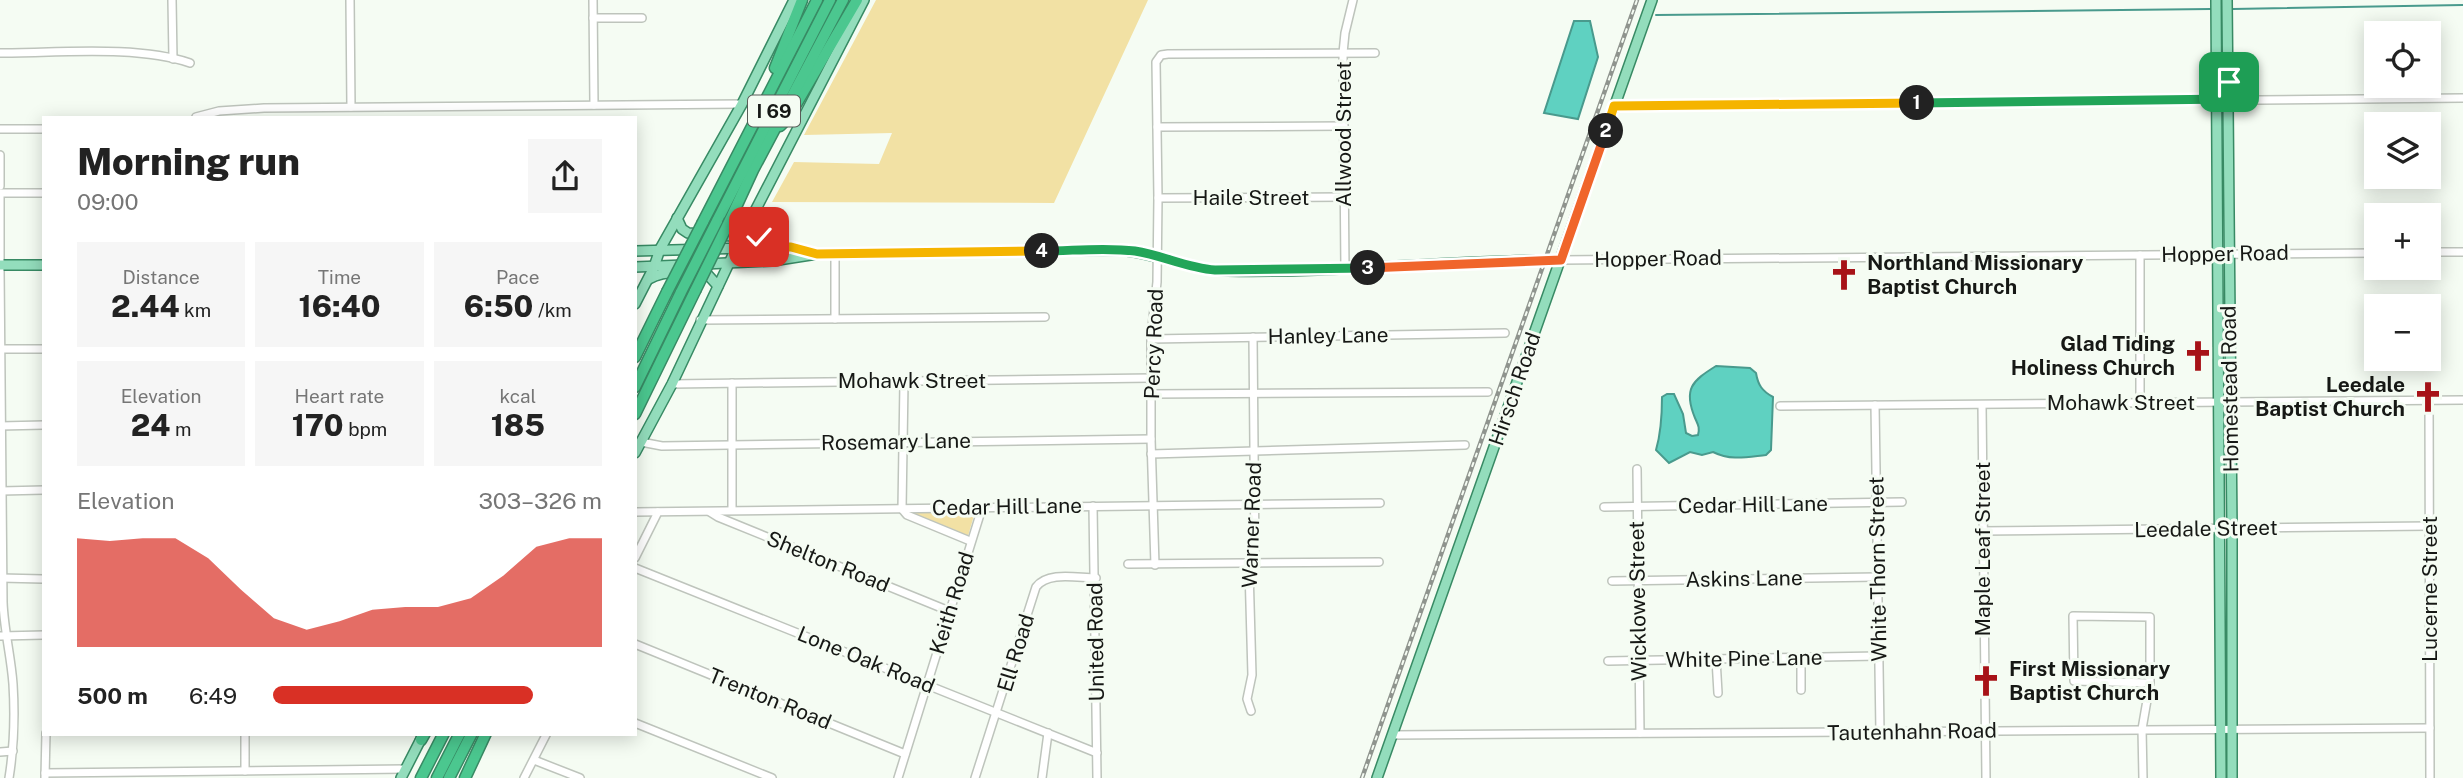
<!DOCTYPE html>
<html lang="en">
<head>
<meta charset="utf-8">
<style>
	:root { --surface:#fff; --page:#f6f6f6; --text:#222; --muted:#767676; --accent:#d93025 }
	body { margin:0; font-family:"Public Sans",sans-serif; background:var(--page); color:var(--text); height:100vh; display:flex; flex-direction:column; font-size:26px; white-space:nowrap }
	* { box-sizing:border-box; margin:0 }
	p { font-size:23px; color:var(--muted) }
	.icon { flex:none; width:38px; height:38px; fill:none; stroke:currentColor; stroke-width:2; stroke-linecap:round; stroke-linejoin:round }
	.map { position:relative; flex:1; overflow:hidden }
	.details { position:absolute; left:42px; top:116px; width:595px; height:620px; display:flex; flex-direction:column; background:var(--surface); border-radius:0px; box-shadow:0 4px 18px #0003 }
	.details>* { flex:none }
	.tools { position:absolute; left:2364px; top:21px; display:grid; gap:14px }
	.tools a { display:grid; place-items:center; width:77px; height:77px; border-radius:0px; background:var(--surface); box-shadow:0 4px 18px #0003; font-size:35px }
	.pin { position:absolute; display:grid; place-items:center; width:60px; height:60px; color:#fff; margin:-30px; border-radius:14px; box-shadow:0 4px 10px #0006 }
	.km { position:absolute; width:35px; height:35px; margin:-18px; border-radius:50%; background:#222; color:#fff; font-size:19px; line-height:35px; text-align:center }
	.round { display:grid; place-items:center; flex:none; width:74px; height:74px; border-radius:0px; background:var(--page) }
	.head { display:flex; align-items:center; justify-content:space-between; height:119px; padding:0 35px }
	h1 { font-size:38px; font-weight:800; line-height:52px }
	.stats { display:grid; grid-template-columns:repeat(3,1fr); gap:10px; height:119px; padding:7px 35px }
	.stats div { display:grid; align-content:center; border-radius:0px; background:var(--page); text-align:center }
	.stats b { font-size:30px; font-weight:800 }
	.stats small { font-size:19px; font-weight:400 }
	.stats p { font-size:19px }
	.chart { height:196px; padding:14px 35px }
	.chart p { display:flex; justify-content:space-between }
	.chart svg { width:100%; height:126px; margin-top:7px; fill:var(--accent); opacity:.7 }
	ul { padding:0 35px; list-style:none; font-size:23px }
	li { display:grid; grid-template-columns:112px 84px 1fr; align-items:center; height:52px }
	li i { height:18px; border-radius:9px; background:var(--accent) }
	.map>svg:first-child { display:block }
	.green { fill:#f2e1a4 }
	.water { fill:#5fd1c1; stroke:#499a8d; stroke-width:2 }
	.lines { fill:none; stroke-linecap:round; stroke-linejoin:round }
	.stream { stroke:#499a8d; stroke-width:2 }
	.minor-casing { stroke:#bec4bc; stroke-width:10 }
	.major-casing { stroke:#388a64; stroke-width:12 }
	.highway-casing { stroke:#388a64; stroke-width:13 }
	.minor { stroke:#fff; stroke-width:7 }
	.major { stroke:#93ddbc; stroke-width:9 }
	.highway { stroke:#4bc78f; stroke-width:10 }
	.rail-casing { stroke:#8f948e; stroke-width:4.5 }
	.rail { stroke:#f5fcf3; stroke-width:2; stroke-dasharray:5; stroke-linecap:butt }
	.highway-bridge-casing { stroke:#388a64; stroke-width:13; stroke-linecap:butt }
	.highway-bridge { stroke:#4bc78f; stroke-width:10 }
	.split-1-casing { stroke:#fff; stroke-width:14 }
	.split-2-casing { stroke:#fff; stroke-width:14 }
	.split-3-casing { stroke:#fff; stroke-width:14 }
	.split-4-casing { stroke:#fff; stroke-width:14 }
	.split-5-casing { stroke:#fff; stroke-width:14 }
	.split-1 { stroke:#22a559; stroke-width:9 }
	.split-2 { stroke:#f5b400; stroke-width:9 }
	.split-3 { stroke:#f0652b; stroke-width:9 }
	.split-4 { stroke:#22a559; stroke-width:9 }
	.split-5 { stroke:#f5b400; stroke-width:9 }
	.labels { text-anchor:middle; stroke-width:6; stroke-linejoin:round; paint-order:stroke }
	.shield { fill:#f5fcf3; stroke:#595c58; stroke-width:2 }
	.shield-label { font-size:19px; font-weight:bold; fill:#161815 }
	.street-label { font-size:21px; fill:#161815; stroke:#f5fcf3 }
	.poi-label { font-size:21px; font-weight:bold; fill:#161815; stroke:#f5fcf3; text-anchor:start }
</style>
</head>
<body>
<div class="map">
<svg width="2463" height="778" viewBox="0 0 2463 778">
	<rect width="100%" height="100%" fill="#f5fcf3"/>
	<!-- green -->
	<g class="green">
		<path d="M 876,0 L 1148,0 L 1054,203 L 772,202 L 794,162 L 879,164 L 892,133 L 804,135 Z"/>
		<path d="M 975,512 L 968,536 L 910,513 Z"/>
	</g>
	<!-- water -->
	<g class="water">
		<path d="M 1574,21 L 1590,21 L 1598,57 L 1578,119 L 1544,113 Z"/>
		<path d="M 1716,366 L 1750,368 L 1756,373 C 1758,385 1762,391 1773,397 L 1771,450 L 1766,455 C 1747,457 1731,461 1713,452 L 1702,455 L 1690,452 L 1669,463 L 1656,450 C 1661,433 1662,415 1662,397 L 1667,394 L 1674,394 L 1683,414 L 1686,433 L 1692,436 L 1698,435 C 1700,427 1698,425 1695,418 C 1683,389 1692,381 1716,366 Z"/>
	</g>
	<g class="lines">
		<!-- stream -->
		<g class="stream">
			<path d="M 2233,9 L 2463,5"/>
			<path d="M 1656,15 L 2211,9"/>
		</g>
		<defs>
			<g id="minor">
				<path d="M 172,0 L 173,59"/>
				<path d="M 350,0 L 351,107"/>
				<path d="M 593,0 L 594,105"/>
				<path d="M 593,18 L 642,18"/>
				<path d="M 0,53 C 57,53 137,45 190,63"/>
				<path d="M 1614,106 L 2463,98"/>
				<path d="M 196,117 L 219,111 L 264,108 L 742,104"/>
				<path d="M 1157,127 L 1344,126"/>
				<path d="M 0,129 L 44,129"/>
				<path d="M 0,155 L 0,186"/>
				<path d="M 0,193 L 44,193"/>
				<path d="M 0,196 L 0,263"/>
				<path d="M 1158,198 L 1344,197"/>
				<path d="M 2429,252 L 2463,252"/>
				<path d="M 2140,255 L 2140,403"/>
				<path d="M 1561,260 L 2376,253"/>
				<path d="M 1345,269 L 1343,53 L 1345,33 L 1353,0"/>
				<path d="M 0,270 L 3,602 C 4,630 11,656 13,684 C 15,716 14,747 9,778"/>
				<path d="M 835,319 L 835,254"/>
				<path d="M 700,320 L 1045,317"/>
				<path d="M 1151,339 L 1505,333"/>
				<path d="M 0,349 L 44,349"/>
				<path d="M 732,383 L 732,510"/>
				<path d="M 672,384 L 1152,378"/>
				<path d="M 1152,394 L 1488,392"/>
				<path d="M 2429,400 L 2430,778"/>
				<path d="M 1875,405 L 1880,732"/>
				<path d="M 1982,405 L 1986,778"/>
				<path d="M 1780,406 L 2463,400"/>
				<path d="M 0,426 L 44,425"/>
				<path d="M 641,442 L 662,446 L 1151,439"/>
				<path d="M 1151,454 L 1465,445"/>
				<path d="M 1637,469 L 1640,733"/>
				<path d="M 1,491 L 44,490"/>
				<path d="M 1093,506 L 1097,778"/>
				<path d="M 1604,507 L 1902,502"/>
				<path d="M 902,509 L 904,382"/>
				<path d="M 902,509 L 907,515 L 970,541"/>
				<path d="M 635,512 L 1380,503"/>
				<path d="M 710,512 L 718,517 L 949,611"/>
				<path d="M 1982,531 L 2430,526"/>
				<path d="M 635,558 L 658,512"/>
				<path d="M 1128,564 L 1379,562"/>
				<path d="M 1155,565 L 1151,439 L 1151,336 L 1157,282 L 1158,198 L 1156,62 L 1161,55 L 1168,54 L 1375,53"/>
				<path d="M 635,568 L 1097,753"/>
				<path d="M 1,578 L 43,579"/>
				<path d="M 1612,581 L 1877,577"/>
				<path d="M 1,636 L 44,635"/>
				<path d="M 635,644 L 905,754"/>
				<path d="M 1801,658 L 1801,690"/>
				<path d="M 1716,659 L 1718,693"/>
				<path d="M 1608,661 L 1879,656"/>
				<path d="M 1251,711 L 1247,699 L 1252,675 L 1249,569 L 1255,560 L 1253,337"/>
				<path d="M 635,723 L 772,778"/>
				<path d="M 245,733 L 245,771"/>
				<path d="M 1393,735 L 2430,728"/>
				<path d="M 0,752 L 13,751"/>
				<path d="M 534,760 L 580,778"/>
				<path d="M 45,773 L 406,769"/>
				<path d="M 45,777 L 46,733"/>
				<path d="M 524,778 L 547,733"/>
				<path d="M 898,778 L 982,508"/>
				<path d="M 975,778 L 1036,587 C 1048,571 1077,578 1096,578"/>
				<path d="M 1042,778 L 1048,733"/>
				<path d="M 2143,778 L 2142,729 L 2150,683 L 2150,617 L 2073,616 L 2074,681 L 2150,683"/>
			</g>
			<g id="major">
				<path d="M 2216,0 L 2221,778"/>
				<path d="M 2227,0 L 2232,529 L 2232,778"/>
				<path d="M 677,218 L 682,229 L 688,233 L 732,236 L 746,229"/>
				<path d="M 751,220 L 759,237 L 772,246"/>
				<path d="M 635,251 L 787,247 L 815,254"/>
				<path d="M 705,264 L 772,261 L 817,254 L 1113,250 C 1153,251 1188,270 1228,271 C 1339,273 1450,260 1561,260"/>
				<path d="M 0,265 L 44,265"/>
				<path d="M 635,267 L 684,265"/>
				<path d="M 649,279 C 665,269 690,272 708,275 L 718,286"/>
				<path d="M 635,304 L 654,267 L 660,249 L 742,104 L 794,0"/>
				<path d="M 635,453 L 672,384 L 739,242 L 864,0"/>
				<path d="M 401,778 L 423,735"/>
				<path d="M 1377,778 L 1652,0"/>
			</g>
			<g id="highway">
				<path d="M 775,68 L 802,0"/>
				<path d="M 780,126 L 788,118 L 857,0"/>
				<path d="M 730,220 L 753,170 L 843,0"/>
				<path d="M 717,221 L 830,0"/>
				<path d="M 703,222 L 817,0"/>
				<path d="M 635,357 L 667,292"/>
				<path d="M 635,387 L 681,292"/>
				<path d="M 635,414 L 695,291"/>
				<path d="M 421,740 L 425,733"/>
				<path d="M 421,778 L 444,733"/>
				<path d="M 437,778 L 460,733"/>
				<path d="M 449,778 L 472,733"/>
				<path d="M 465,778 L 486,733"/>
			</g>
		</defs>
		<!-- minor casing -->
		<use href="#minor" class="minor-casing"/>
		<!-- major casing -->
		<use href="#major" class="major-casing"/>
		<!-- highway casing -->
		<use href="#highway" class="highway-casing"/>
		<!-- minor -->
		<use href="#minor" class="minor"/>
		<!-- major -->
		<use href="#major" class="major"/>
		<!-- highway -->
		<use href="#highway" class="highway"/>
		<defs>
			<path id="rail" d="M 1362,778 L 1637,0"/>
		</defs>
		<!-- rail casing -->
		<use href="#rail" class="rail-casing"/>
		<!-- rail -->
		<use href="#rail" class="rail"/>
		<defs>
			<g id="highway-bridge">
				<path d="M 695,291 L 730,220"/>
				<path d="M 667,292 L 703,222"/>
				<path d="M 681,292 L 717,221"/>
			</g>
		</defs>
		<!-- highway-bridge casing -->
		<use href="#highway-bridge" class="highway-bridge-casing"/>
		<!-- highway-bridge -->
		<use href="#highway-bridge" class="highway-bridge"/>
	</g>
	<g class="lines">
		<defs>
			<path id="split-1" d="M 1917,103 L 2229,99 L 2229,82"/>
			<path id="split-2" d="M 1606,131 L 1614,106 L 1917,103"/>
			<path id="split-3" d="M 1368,268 L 1561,260 L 1606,131"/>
			<path id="split-4" d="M 1042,251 C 1072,251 1105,247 1135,251 C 1162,255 1187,268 1215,270 L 1368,268"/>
			<path id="split-5" d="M 759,237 L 774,247 L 791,247 L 817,254 L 1042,251"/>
		</defs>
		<!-- split-1 casing -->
		<use href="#split-1" class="split-1-casing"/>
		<!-- split-2 casing -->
		<use href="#split-2" class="split-2-casing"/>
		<!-- split-3 casing -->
		<use href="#split-3" class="split-3-casing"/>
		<!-- split-4 casing -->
		<use href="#split-4" class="split-4-casing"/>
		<!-- split-5 casing -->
		<use href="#split-5" class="split-5-casing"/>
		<!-- split-1 -->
		<use href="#split-1" class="split-1"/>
		<!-- split-2 -->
		<use href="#split-2" class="split-2"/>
		<!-- split-3 -->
		<use href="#split-3" class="split-3"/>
		<!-- split-4 -->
		<use href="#split-4" class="split-4"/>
		<!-- split-5 -->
		<use href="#split-5" class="split-5"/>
	</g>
	<!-- icons -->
	<defs>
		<symbol id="church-bare" viewBox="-9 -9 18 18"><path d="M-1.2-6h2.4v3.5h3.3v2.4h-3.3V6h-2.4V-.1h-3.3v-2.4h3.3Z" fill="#a71217" stroke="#f5fcf3" stroke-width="2.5" paint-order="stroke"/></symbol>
	</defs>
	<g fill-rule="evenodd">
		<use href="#church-bare" x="1822" y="253" width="44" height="44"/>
		<use href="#church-bare" x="2176" y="334" width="44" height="44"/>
		<use href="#church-bare" x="2406" y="375" width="44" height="44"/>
		<use href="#church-bare" x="1964" y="659" width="44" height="44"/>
	</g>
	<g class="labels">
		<!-- shield labels -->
		<rect class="shield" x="748" y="95.5" width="52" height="31" rx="5"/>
		<g class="shield-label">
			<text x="774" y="118">I 69</text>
		</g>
		<!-- street labels -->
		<g class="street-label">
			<text transform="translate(1344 134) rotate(-90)" y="7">Allwood Street</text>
			<text x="1251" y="205">Haile Street</text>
			<text transform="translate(2225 254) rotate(-1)" y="7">Hopper Road</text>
			<text transform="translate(1658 259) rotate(-1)" y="7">Hopper Road</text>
			<text transform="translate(1328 336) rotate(-1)" y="7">Hanley Lane</text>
			<text transform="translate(1154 344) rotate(-88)" y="7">Percy Road</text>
			<text x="912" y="388">Mohawk Street</text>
			<text transform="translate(1515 389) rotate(-71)" y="7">Hirsch Road</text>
			<text transform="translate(2230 389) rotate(-91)" y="7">Homestead Road</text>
			<text x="2121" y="410">Mohawk Street</text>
			<text transform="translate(896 442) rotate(-1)" y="7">Rosemary Lane</text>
			<text transform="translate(1753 505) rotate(-1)" y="7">Cedar Hill Lane</text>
			<text transform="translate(1007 507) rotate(-1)" y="7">Cedar Hill Lane</text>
			<text transform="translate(1252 525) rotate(-88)" y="7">Warner Road</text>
			<text transform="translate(2206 529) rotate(-1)" y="7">Leedale Street</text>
			<text transform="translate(1983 549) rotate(-90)" y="7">Maple Leaf Street</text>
			<text transform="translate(828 562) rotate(22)" y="7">Shelton Road</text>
			<text transform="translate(1878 569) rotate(-91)" y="7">White Thorn Street</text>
			<text transform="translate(1744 579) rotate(-1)" y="7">Askins Lane</text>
			<text transform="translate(2430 589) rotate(-90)" y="7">Lucerne Street</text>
			<text transform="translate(1638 601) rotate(-91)" y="7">Wicklowe Street</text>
			<text transform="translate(952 603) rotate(-73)" y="7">Keith Road</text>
			<text transform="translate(1096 642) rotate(-91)" y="7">United Road</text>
			<text transform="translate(1016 653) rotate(-73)" y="7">Ell Road</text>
			<text transform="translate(1744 659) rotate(-1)" y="7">White Pine Lane</text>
			<text transform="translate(866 660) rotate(22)" y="7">Lone Oak Road</text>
			<text transform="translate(770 699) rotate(22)" y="7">Trenton Road</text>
			<text transform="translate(1912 732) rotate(-1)" y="7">Tautenhahn Road</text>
		</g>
		<!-- poi labels -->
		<g class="poi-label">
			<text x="1867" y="270">Northland Missionary<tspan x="1867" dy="24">Baptist Church</tspan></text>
			<text x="2175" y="351" text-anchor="end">Glad Tiding<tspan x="2175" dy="24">Holiness Church</tspan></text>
			<text x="2405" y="392" text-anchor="end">Leedale<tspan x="2405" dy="24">Baptist Church</tspan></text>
			<text x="2009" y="676">First Missionary<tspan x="2009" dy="24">Baptist Church</tspan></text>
		</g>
	</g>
</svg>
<div class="tools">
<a><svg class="icon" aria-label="locate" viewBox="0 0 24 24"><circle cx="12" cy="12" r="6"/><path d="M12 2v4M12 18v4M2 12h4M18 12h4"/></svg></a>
<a><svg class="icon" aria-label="layers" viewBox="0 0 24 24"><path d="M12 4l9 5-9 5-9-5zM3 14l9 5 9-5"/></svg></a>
<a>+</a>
<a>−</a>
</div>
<div class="pin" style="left:2229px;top:82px;background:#1e9e55"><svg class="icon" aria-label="arrive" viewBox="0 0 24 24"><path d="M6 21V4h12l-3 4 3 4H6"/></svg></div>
<div class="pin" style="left:759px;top:237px;background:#d93025"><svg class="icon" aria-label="check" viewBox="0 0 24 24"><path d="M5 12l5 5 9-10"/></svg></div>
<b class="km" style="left:1917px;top:103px">1</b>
<b class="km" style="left:1606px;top:131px">2</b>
<b class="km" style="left:1368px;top:268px">3</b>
<b class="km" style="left:1042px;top:251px">4</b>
<section class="details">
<div class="head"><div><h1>Morning run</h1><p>09:00</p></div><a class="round"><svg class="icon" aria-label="share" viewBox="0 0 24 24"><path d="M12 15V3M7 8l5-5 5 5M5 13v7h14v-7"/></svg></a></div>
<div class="stats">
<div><p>Distance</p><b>2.44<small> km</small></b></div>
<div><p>Time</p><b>16:40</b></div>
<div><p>Pace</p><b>6:50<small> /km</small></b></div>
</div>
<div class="stats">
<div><p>Elevation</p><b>24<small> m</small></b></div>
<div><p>Heart rate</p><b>170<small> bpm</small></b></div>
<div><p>kcal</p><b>185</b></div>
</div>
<div class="chart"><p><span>Elevation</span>303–326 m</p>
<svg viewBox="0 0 160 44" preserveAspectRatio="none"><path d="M0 44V6L10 7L20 6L30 6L40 13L50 24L60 34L70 38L80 35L90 31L100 30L110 30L120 27L130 19L140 9L150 6L160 6V44z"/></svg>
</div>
<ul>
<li><b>500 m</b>6:49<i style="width:79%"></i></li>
</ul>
</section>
</div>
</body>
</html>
